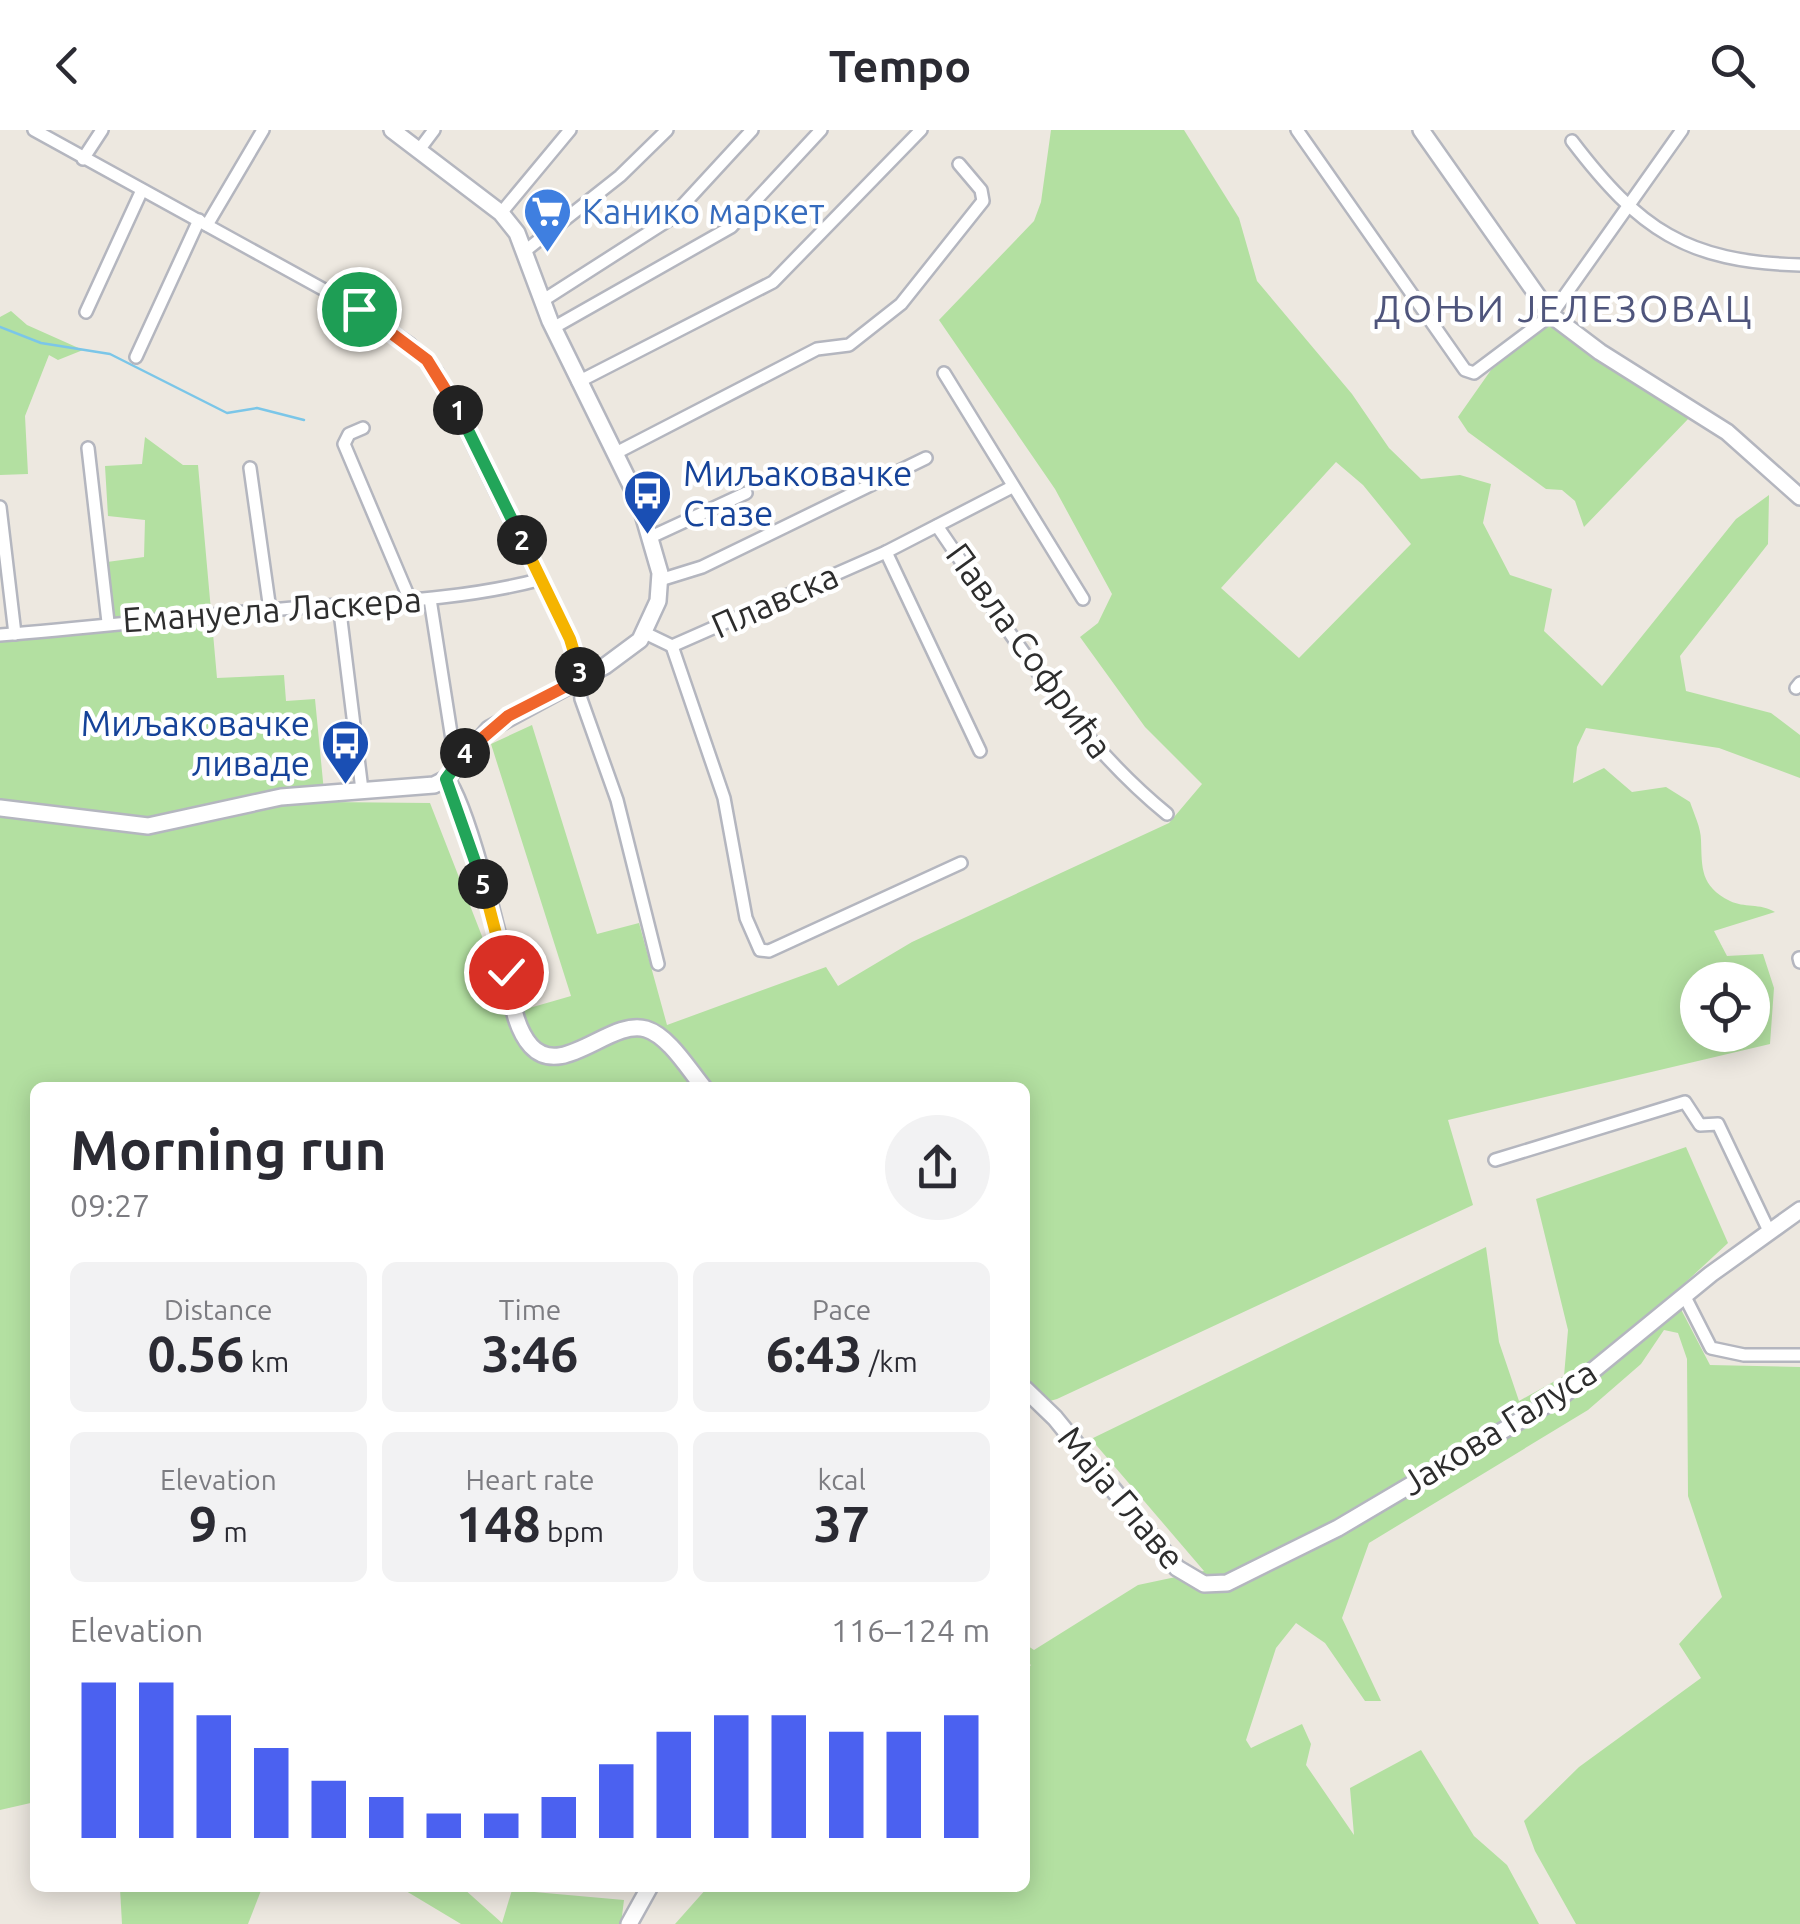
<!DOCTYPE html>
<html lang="en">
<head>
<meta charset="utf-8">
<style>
	:root { --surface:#fff; --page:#f2f2f3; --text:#2b2b33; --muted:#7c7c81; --accent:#4b61f0 }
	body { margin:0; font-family:Ubuntu,sans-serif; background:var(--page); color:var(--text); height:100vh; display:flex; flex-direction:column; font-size:38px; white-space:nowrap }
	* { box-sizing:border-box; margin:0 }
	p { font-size:32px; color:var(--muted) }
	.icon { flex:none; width:55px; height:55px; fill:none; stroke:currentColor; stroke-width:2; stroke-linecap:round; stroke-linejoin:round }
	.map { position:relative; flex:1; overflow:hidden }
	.sheet { position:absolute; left:30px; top:952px; width:1000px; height:810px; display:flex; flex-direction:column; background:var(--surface); border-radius:15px; box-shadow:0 5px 25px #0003 }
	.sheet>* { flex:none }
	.fabs { position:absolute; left:1680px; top:832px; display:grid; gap:20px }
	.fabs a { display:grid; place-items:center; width:90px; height:90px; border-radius:50%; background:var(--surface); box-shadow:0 5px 25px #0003; font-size:50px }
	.pin { position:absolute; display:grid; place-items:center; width:85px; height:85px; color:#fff; margin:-42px; border:5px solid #fff; border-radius:50%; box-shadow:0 2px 10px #0007 }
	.km { position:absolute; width:50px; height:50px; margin:-25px; border-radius:50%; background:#222; color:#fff; font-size:28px; line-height:50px; text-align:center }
	.round { display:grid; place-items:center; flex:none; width:105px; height:105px; border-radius:52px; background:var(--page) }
	.summary { display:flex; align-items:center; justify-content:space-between; height:170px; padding:0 40px }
	h1 { font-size:55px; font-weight:600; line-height:75px }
	.figures { display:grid; grid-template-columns:repeat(3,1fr); gap:15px; height:170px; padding:10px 40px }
	.figures div { display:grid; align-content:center; border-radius:15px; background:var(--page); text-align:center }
	.figures b { font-size:50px; font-weight:600 }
	.figures small { font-size:28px; font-weight:400 }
	.figures p { font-size:28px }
	.chart { height:280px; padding:20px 40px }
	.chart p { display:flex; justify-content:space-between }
	.chart svg { width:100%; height:180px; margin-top:10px; stroke:var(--accent); stroke-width:6 }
	header { display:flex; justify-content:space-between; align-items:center; height:130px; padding:0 40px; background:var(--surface); font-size:45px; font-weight:600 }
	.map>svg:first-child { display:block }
	.green { fill:#b3e0a1; fill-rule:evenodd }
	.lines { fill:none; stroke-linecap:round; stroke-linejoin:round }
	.stream { stroke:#7bc6e8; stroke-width:2.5 }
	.minor-casing { stroke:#b4b6bf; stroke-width:16 }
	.tertiary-casing { stroke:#b4b6bf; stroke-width:20 }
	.minor { stroke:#fff; stroke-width:11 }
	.tertiary { stroke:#fff; stroke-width:15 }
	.split-1-casing { stroke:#fff; stroke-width:20 }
	.split-2-casing { stroke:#fff; stroke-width:20 }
	.split-3-casing { stroke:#fff; stroke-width:20 }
	.split-4-casing { stroke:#fff; stroke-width:20 }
	.split-5-casing { stroke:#fff; stroke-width:20 }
	.split-6-casing { stroke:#fff; stroke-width:20 }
	.split-1 { stroke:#f0652b; stroke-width:12 }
	.split-2 { stroke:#22a559; stroke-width:12 }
	.split-3 { stroke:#f5b400; stroke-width:12 }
	.split-4 { stroke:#f0652b; stroke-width:12 }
	.split-5 { stroke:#22a559; stroke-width:12 }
	.split-6 { stroke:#f5b400; stroke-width:12 }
	.labels { text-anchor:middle; stroke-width:9; stroke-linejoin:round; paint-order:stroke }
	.shop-label { font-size:35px; fill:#366cbe; stroke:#fff; text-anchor:start }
	.transit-label { font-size:35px; fill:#164399; stroke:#fff; text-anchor:start }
	.street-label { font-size:35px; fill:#2d2d2d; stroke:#fff }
	.neighbourhood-label { font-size:38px; letter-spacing:2.5px; fill:#4f557c; stroke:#fff }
</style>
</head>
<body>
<header><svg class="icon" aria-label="back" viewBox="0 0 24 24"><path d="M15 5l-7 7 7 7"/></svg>Tempo<svg class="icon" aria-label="search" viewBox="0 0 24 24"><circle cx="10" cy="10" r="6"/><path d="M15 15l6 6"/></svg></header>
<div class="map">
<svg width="1800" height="1794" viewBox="0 0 1800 1794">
	<rect width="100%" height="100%" fill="#ede8e0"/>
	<!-- green -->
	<g class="green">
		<path d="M 1051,0 L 1184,0 L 1239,88 L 1257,151 L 1352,264 L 1389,318 L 1421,349 L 1460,345 L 1491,354 L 1483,393 L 1510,445 L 1552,459 L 1544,501 L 1602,556 L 1736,389 L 1769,365 L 1768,414 L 1680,526 L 1686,561 L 1771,583 L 1800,605 L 1800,648 L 1719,618 L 1586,598 L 1577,617 L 1573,653 L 1604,638 L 1632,662 L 1666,657 L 1690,672 C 1694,684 1701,698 1701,710 C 1702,738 1700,756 1730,771 C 1744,778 1760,773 1775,782 L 1714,801 L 1727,826 L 1763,824 L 1774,858 L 1770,914 L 1448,990 L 1473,1075 L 1057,1269 L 1025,1278 L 1025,958 L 35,958 L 35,1672 L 0,1680 L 0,511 L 114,498 L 107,432 L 144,427 L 145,390 L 108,386 L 105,336 L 142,334 L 145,307 L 183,335 L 198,335 L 217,548 L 284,545 L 286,571 L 315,569 L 325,672 L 430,673 L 512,883 L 571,866 L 491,614 L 532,595 L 597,804 L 639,793 L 667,895 L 826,837 L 838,856 L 912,812 L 1169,693 L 1202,654 L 1145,597 L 1080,507 L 1098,493 L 1112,464 L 1055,359 L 939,190 L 1034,91 L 1041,72 ZM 1336,332 L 1363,355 L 1411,414 L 1299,528 L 1221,458 ZM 1698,850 L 1752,850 L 1752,905 L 1698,905 Z"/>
		<path d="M 11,181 L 27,195 L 83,220 L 58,230 L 49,225 L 25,286 L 28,344 L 0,345 L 0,187 Z"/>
		<path d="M 1551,192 L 1690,287 L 1584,397 L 1575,371 L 1562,360 L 1546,359 L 1468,302 L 1458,287 L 1491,240 Z"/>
		<path d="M 1686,1017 L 1728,1113 L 1673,1164 L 1710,1235 L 1800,1237 L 1800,1794 L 1576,1794 L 1535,1721 L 1524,1691 L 1579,1637 L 1701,1548 L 1679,1514 L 1722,1467 L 1688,1366 L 1687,1229 L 1678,1203 L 1664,1200 L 1641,1234 L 1588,1280 L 1369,1413 L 1342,1488 L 1381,1571 L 1365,1571 L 1325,1513 L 1296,1493 L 1276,1518 L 1246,1610 L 1251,1618 L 1302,1594 L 1311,1614 L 1306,1635 L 1354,1705 L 1350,1658 L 1421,1620 L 1474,1706 L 1507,1735 L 1539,1794 L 675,1794 L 707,1758 L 1025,1758 L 1025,1542 L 1031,1535 L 1025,1530 L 1025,1514 L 1034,1520 L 1138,1455 L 1204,1441 L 1091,1309 L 1486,1117 L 1499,1212 L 1519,1271 L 1564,1246 L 1568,1200 L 1536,1069 Z"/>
		<path d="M 120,1758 L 262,1758 L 248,1794 L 122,1794 Z"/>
		<path d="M 401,1758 L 463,1758 L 502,1793 L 512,1760 L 624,1770 L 621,1794 L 461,1794 Z"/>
	</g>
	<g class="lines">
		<!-- stream -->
		<path class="stream" d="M 0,197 L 41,213 L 110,224 L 227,283 L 257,278 L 304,290"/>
		<defs>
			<g id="minor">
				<path d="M 34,0 L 359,179 L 410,214 L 437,242 L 576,524 L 581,569 L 617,670 L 658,834"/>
				<path d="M 1297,0 L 1465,240 L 1474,243 L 1551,185 L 1682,0"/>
				<path d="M 1572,11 C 1639,99 1686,132 1800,135"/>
				<path d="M 419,20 L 434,0"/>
				<path d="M 83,29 L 102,0"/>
				<path d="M 501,83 L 570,0"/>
				<path d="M 207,95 L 263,0"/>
				<path d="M 525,121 L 620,46 L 667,0"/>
				<path d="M 542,171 L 670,89 L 752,0"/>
				<path d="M 86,182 L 142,60"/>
				<path d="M 553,198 L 731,97 L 821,0"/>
				<path d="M 136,227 L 199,90"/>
				<path d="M 944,243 L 1083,469"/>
				<path d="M 578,252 L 773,152 L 921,0"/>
				<path d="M 363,298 L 349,304 L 344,314 L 410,470"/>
				<path d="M 88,318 L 108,492"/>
				<path d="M 614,324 L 817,219 L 849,215 L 901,174 L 983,71 L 981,60 L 959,34"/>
				<path d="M 250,338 L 270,480"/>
				<path d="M 0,377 L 15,504"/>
				<path d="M 937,396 C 1007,497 1071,606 1167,684"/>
				<path d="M 653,406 L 746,363"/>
				<path d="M 886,422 L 980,621"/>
				<path d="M 660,450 L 702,437 L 926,328"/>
				<path d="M 430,469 L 456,635"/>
				<path d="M 339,474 L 362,660"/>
				<path d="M 645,503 L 672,516"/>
				<path d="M 0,505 C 90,498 179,487 268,480 C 361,472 452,473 542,449"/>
				<path d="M 672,516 L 724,668 L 746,788 L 760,820 L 769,821 L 961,733"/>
				<path d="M 672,516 L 886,422 L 1012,357"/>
				<path d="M 1796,558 L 1800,553"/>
				<path d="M 1799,828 L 1800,832"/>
				<path d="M 1495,1030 L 1685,972 L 1700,995 L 1718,994 L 1769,1101"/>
				<path d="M 1685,1167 L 1711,1218 L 1744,1225 L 1800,1225"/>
			</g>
			<g id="tertiary">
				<path d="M 1421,0 L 1551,185 L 1600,222 L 1727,302 L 1800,367"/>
				<path d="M 446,649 C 466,673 497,800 505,837 C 511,862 513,896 531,916 C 562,950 611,888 646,899 C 669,906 689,940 704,958"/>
				<path d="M 0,678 L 148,696 L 281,667 L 434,655 L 446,649 L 489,599 L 605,536 L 640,510 L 658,471 L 660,443 L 640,374 L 550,191 L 517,103 L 501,83 L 392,0"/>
				<path d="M 1025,1259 L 1055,1288 L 1177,1438 L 1204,1454 L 1227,1453 L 1338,1398 L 1563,1265 L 1711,1144 L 1800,1080"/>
				<path d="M 629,1794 L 649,1758"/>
			</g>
		</defs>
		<!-- minor casing -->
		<use href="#minor" class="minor-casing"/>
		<!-- tertiary casing -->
		<use href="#tertiary" class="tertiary-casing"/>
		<!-- minor -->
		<use href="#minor" class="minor"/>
		<!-- tertiary -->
		<use href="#tertiary" class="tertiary"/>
	</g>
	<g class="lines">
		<defs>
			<path id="split-1" d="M 359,179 L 427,230 L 458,280"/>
			<path id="split-2" d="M 458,280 L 522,410"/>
			<path id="split-3" d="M 522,410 L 570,509 L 580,542"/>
			<path id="split-4" d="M 465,623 L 508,586 L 580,549 L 580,542"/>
			<path id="split-5" d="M 465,623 L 446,649 L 483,754"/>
			<path id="split-6" d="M 483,754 L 506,842"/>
		</defs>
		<!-- split-1 casing -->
		<use href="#split-1" class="split-1-casing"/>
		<!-- split-2 casing -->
		<use href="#split-2" class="split-2-casing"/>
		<!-- split-3 casing -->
		<use href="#split-3" class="split-3-casing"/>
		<!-- split-4 casing -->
		<use href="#split-4" class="split-4-casing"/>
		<!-- split-5 casing -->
		<use href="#split-5" class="split-5-casing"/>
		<!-- split-6 casing -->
		<use href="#split-6" class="split-6-casing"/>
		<!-- split-1 -->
		<use href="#split-1" class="split-1"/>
		<!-- split-2 -->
		<use href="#split-2" class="split-2"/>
		<!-- split-3 -->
		<use href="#split-3" class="split-3"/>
		<!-- split-4 -->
		<use href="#split-4" class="split-4"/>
		<!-- split-5 -->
		<use href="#split-5" class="split-5"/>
		<!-- split-6 -->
		<use href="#split-6" class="split-6"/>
	</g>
	<!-- icons -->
	<defs>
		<symbol id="supermarket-pin" viewBox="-11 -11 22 30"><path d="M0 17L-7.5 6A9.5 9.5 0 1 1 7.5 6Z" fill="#3f7fe0" stroke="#fff"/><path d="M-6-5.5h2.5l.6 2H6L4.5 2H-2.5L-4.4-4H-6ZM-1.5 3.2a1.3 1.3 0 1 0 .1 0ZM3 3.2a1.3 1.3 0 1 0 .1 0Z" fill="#fff"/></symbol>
		<symbol id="bus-pin" viewBox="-11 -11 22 30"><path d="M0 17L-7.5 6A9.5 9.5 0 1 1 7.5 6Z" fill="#1a4fb4" stroke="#fff"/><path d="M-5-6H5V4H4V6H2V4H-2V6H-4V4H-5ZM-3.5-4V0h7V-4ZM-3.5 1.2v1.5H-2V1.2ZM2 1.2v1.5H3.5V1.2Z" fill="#fff"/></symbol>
	</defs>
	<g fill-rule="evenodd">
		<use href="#supermarket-pin" x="520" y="54" width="55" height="75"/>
		<use href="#bus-pin" x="620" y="336" width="55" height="75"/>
		<use href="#bus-pin" x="318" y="586" width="55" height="75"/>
	</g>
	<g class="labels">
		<!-- shop labels -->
		<g class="shop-label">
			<text x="582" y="94">Канико маркет</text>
		</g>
		<!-- transit labels -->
		<g class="transit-label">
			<text x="683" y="356">Миљаковачке<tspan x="683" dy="40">Стазе</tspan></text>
			<text x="310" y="606" text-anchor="end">Миљаковачке<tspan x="310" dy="40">ливаде</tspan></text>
		</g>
		<!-- street labels -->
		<g class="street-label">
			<text transform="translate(775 471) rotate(-24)" y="12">Плавска</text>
			<text transform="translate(272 480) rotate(-4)" y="12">Емануела Ласкера</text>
			<text transform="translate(1029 521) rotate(54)" y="12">Павла Софрића</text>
			<text transform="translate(1499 1298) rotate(-32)" y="12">Јакова Галуса</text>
			<text transform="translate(1121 1368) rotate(50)" y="12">Маја Главе</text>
		</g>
		<!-- neighbourhood labels -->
		<g class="neighbourhood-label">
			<text x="1564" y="192">ДОЊИ ЈЕЛЕЗОВАЦ</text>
		</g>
	</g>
</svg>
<div class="fabs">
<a><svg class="icon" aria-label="locate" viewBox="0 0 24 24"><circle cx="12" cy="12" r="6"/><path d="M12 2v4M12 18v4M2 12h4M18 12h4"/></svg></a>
</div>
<div class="pin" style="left:359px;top:179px;background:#1e9e55"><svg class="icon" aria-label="arrive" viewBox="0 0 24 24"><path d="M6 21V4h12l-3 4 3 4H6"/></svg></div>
<div class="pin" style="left:506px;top:842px;background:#d93025"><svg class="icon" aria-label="check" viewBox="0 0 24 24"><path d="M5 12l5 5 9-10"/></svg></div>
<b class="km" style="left:458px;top:280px">1</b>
<b class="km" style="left:522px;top:410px">2</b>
<b class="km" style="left:580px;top:542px">3</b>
<b class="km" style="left:465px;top:623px">4</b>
<b class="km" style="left:483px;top:754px">5</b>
<section class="sheet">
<div class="summary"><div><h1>Morning run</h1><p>09:27</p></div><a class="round"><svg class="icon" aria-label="share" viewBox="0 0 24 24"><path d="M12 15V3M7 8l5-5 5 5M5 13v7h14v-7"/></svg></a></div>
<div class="figures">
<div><p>Distance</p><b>0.56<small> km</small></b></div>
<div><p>Time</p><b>3:46</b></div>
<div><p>Pace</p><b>6:43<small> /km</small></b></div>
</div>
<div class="figures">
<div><p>Elevation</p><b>9<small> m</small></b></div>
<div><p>Heart rate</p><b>148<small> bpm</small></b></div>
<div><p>kcal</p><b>37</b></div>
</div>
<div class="chart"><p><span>Elevation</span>116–124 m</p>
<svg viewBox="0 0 160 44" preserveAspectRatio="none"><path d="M5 44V6M15 44V6M25 44V14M35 44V22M45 44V30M55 44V34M65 44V38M75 44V38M85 44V34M95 44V26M105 44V18M115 44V14M125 44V14M135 44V18M145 44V18M155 44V14"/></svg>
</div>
</section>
</div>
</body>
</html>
